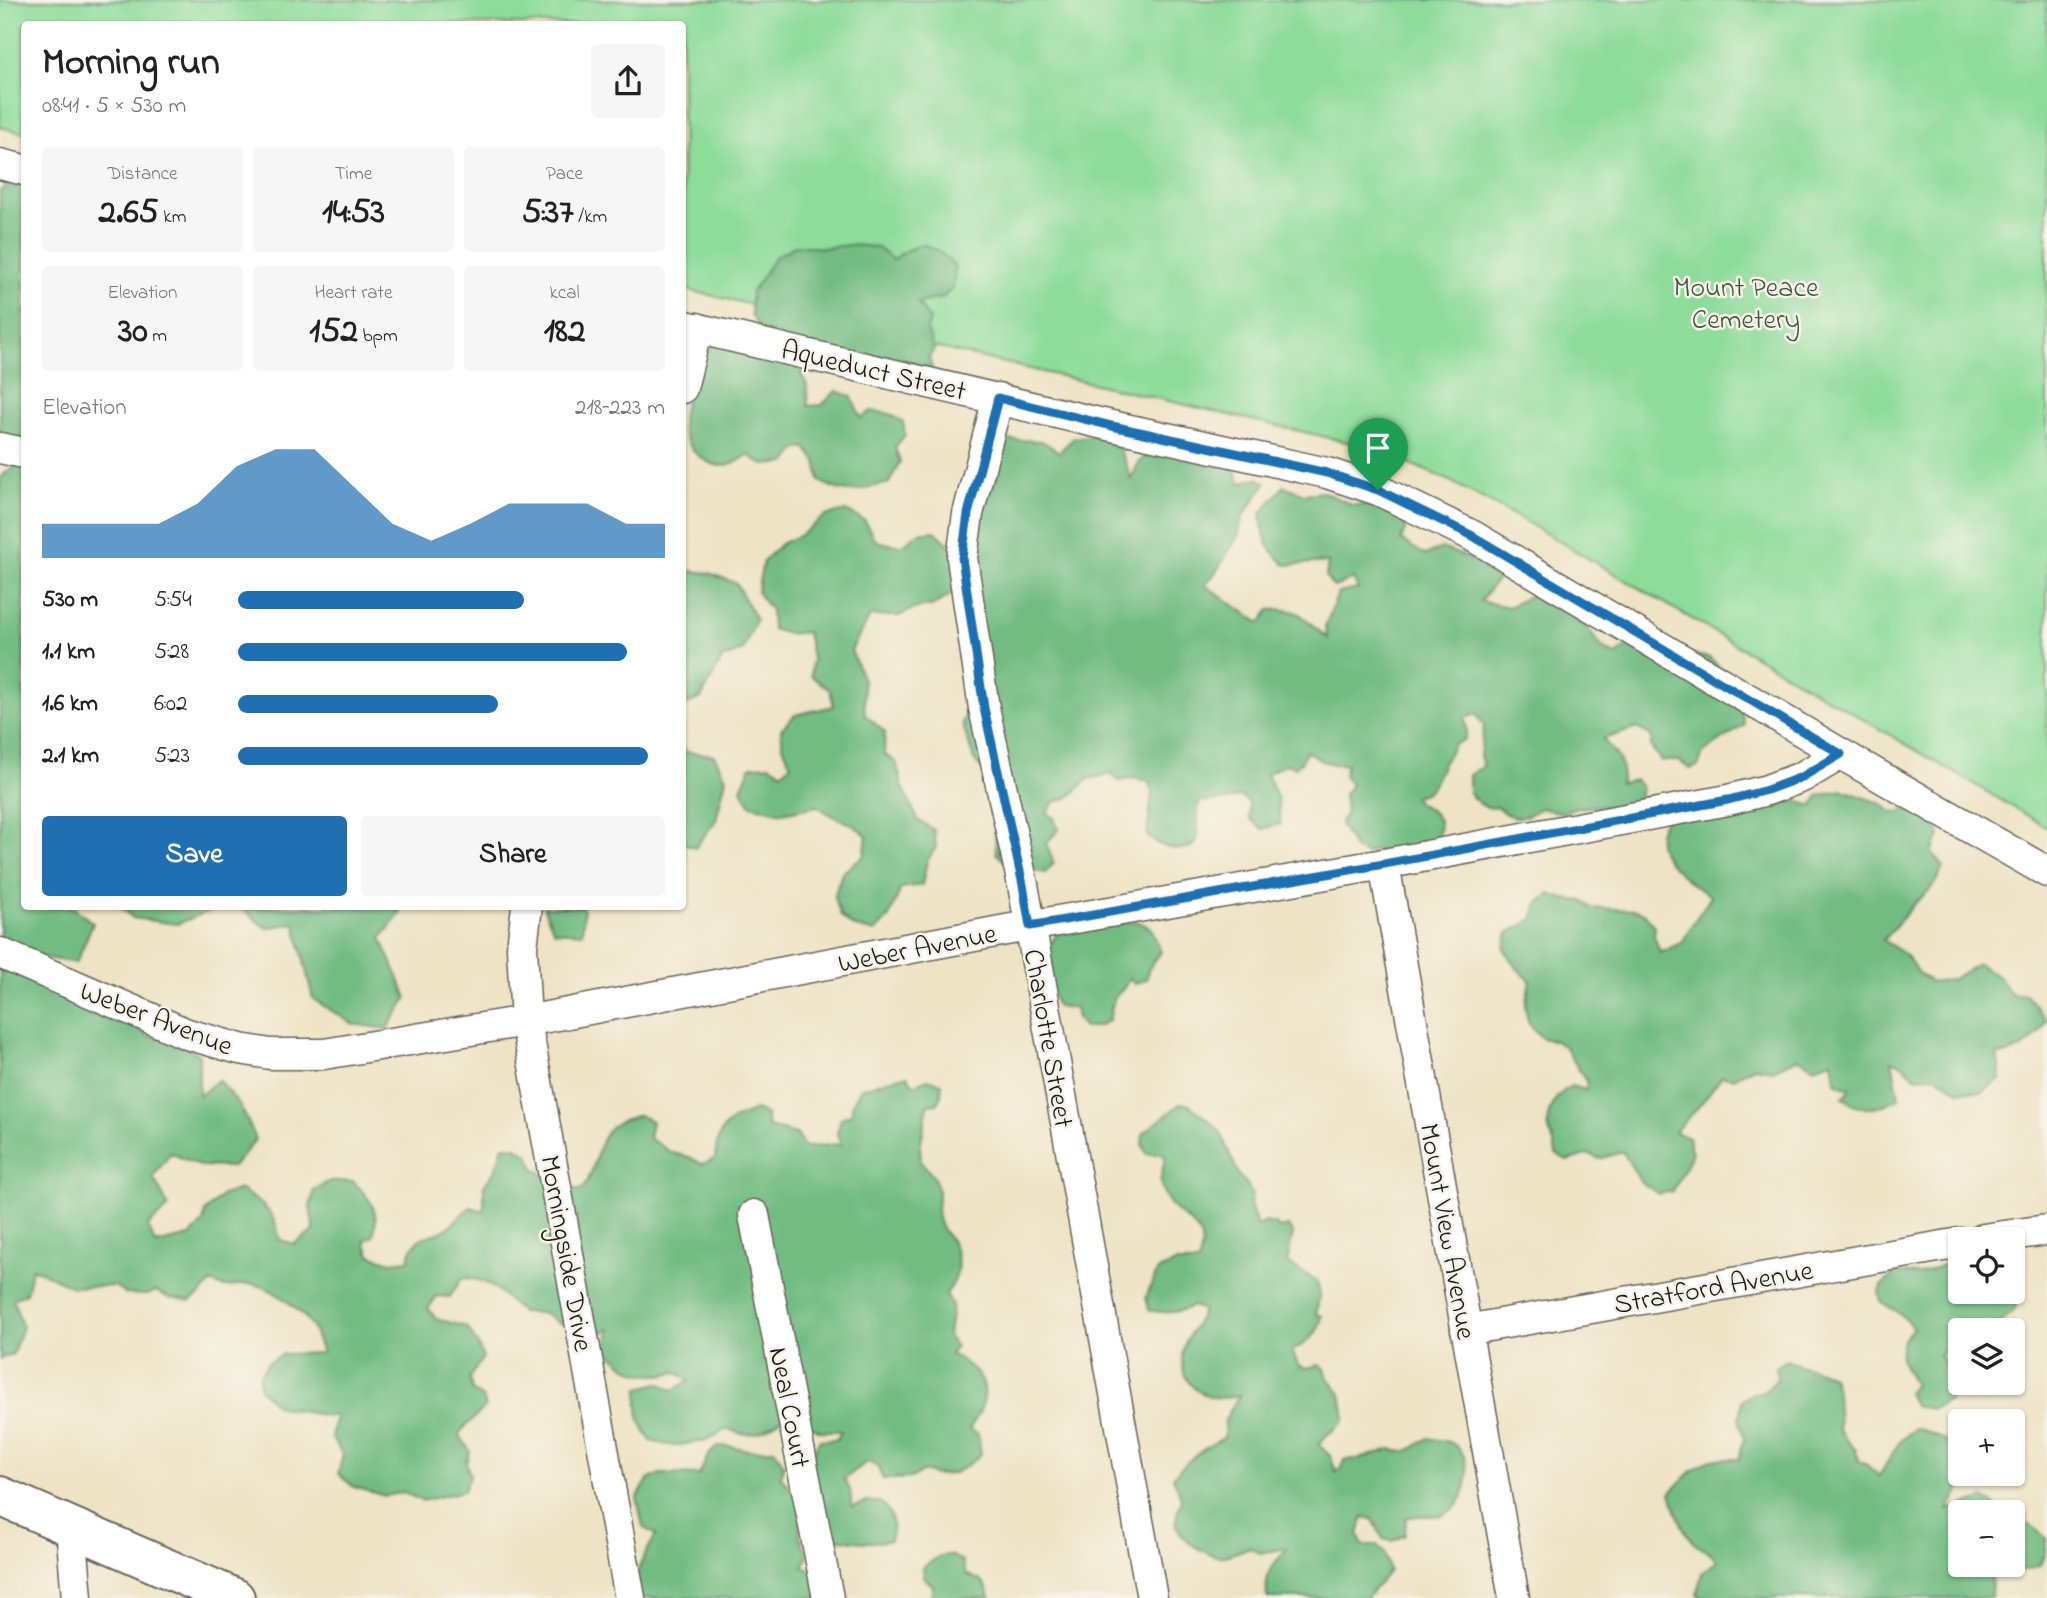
<!DOCTYPE html>
<html lang="en">
<head>
<meta charset="utf-8">
<style>
	:root { --surface:#fff; --page:#f6f6f6; --text:#222; --muted:#767676; --accent:#1f6fb2 }
	body { margin:0; font-family:"Indie Flower",sans-serif; background:var(--page); color:var(--text); height:100vh; display:flex; flex-direction:column; font-size:26px; white-space:nowrap }
	* { box-sizing:border-box; margin:0 }
	p { font-size:23px; color:var(--muted) }
	.icon { flex:none; width:38px; height:38px; fill:none; stroke:currentColor; stroke-width:2; stroke-linecap:round; stroke-linejoin:round }
	.map { position:relative; flex:1; overflow:hidden }
	.details { position:absolute; left:21px; top:21px; width:665px; height:889px; display:flex; flex-direction:column; background:var(--surface); border-radius:7px; box-shadow:0 2px 5px #0004 }
	.details>* { flex:none }
	.buttons { position:absolute; left:1948px; top:1227px; display:grid; gap:14px }
	.buttons a { display:grid; place-items:center; width:77px; height:77px; border-radius:7px; background:var(--surface); box-shadow:0 2px 5px #0004; font-size:35px }
	.pin { position:absolute; display:grid; place-items:center; width:60px; height:60px; color:#fff; margin:-72px -30px; border-radius:50% 50% 50% 0; rotate:-45deg; box-shadow:0 0 7px #0007 }
	.pin .icon { rotate:45deg }
	.round { display:grid; place-items:center; flex:none; width:74px; height:74px; border-radius:7px; background:var(--page) }
	.head { display:flex; align-items:center; justify-content:space-between; height:119px; padding:0 21px }
	h1 { font-size:38px; font-weight:700; line-height:52px }
	.figures { display:grid; grid-template-columns:repeat(3,1fr); gap:10px; height:119px; padding:7px 21px }
	.figures div { display:grid; align-content:center; border-radius:7px; background:var(--page); text-align:center }
	.figures b { font-size:35px; font-weight:700 }
	.figures small { font-size:19px; font-weight:400 }
	.figures p { font-size:19px }
	.chart { height:196px; padding:14px 21px }
	.chart p { display:flex; justify-content:space-between }
	.chart svg { width:100%; height:126px; margin-top:7px; fill:var(--accent); opacity:.7 }
	.primary-button { display:flex; gap:14px; margin-top:auto; padding:14px 21px }
	.primary-button a { flex:1; height:80px; border-radius:7px; background:var(--accent); color:#fff; font-size:28px; font-weight:700; line-height:80px; text-align:center }
	.primary-button a+a { background:var(--page); color:var(--text) }
	ul { padding:0 21px; list-style:none; font-size:23px }
	li { display:grid; grid-template-columns:112px 84px 1fr; align-items:center; height:52px }
	li i { height:18px; border-radius:9px; background:var(--accent) }
	.map>svg:first-child { display:block }
	.green { fill:#8ddc9a; stroke:#547c5b; stroke-width:2 }
	.forest { fill:#72bc82; stroke:#476c4f; stroke-width:2 }
	.lines { fill:none; stroke-linecap:round; stroke-linejoin:round }
	.street-casing { stroke:#666257; stroke-width:33 }
	.secondary-casing { stroke:#666257; stroke-width:42 }
	.street { stroke:#fff; stroke-width:30 }
	.secondary { stroke:#fff; stroke-width:38 }
	.route-casing { stroke:#fff; stroke-width:14 }
	.route { stroke:#1f6fb2; stroke-width:9 }
	.labels { text-anchor:middle; stroke-width:5; stroke-linejoin:round; paint-order:stroke }
	.park-label { font-size:28px; fill:#3e5642; stroke:#f7f3e8 }
	.street-label { font-size:28px; fill:#1c1c1c; stroke:#f7f3e8 }
</style>
</head>
<body>
<div class="map">
<svg width="2047" height="1598" viewBox="0 0 2047 1598">
	<rect width="100%" height="100%" fill="#f7f3e8"/>
	<filter id="ink" filterUnits="userSpaceOnUse"><feTurbulence type="fractalNoise" baseFrequency=".0143" numOctaves="2"/><feDisplacementMap in="SourceGraphic" scale="14" xChannelSelector="R" yChannelSelector="G"/><feConvolveMatrix kernelMatrix="1 2 1 2 8 2 1 2 1" color-interpolation-filters="sRGB"/></filter>
	<filter id="wash" filterUnits="userSpaceOnUse"><feTurbulence type="fractalNoise" baseFrequency=".00686" numOctaves="4" result="noise"/><feDisplacementMap in="SourceGraphic" scale="28" xChannelSelector="R" yChannelSelector="G"/><feGaussianBlur stdDeviation="1.57" result="paint"/><feColorMatrix in="noise" values="0 0 0 0 0 0 0 0 0 0 0 0 0 0 0 0 0 1.4 0 .05"/><feComposite in="paint" operator="in"/></filter>
	<g filter="url(#wash)">
		<rect width="100%" height="100%" fill="#eee3c5"/>
		<!-- green -->
		<path class="green" d="M 0,0 L 2047,0 L 2047,827 L 1516,516 L 1448,480 L 1373,448 L 683,289 L 682,24 L 24,24 L 24,133 L 0,127 Z"/>
		<!-- forest -->
		<g class="forest">
			<path d="M 20,175 L 24,176 L 24,441 L 0,438 L 0,191 Z"/>
			<path d="M 922,244 L 939,251 L 955,267 L 953,288 L 942,298 L 918,303 L 930,320 L 927,330 L 934,349 L 929,358 L 932,369 L 853,374 L 801,373 L 807,385 L 808,406 L 822,405 L 836,391 L 851,396 L 861,418 L 871,411 L 890,414 L 903,422 L 905,435 L 895,447 L 900,462 L 889,483 C 860,489 847,498 820,481 L 816,461 L 805,447 L 796,450 L 786,463 L 763,465 L 748,455 C 733,465 725,470 708,462 C 696,456 689,448 684,435 C 676,414 697,358 714,344 C 725,336 747,333 760,329 L 751,315 L 751,293 L 776,256 L 797,245 L 823,248 L 849,245 L 877,247 L 893,260 L 905,251 Z"/>
			<path d="M 1099,434 C 1121,441 1124,459 1131,479 C 1135,471 1138,460 1147,456 C 1171,445 1206,457 1231,460 L 1240,483 L 1257,478 L 1266,483 L 1242,518 L 1238,536 L 1216,572 L 1205,585 L 1260,623 L 1269,610 C 1303,606 1304,621 1328,638 L 1325,627 L 1338,593 L 1358,589 L 1353,579 L 1334,587 L 1326,577 L 1328,562 L 1286,565 C 1266,548 1263,539 1261,513 L 1284,486 L 1304,494 L 1324,492 L 1352,505 L 1377,504 L 1404,519 L 1406,530 L 1401,540 L 1425,555 L 1442,548 L 1497,568 L 1502,574 L 1480,601 L 1509,607 L 1531,595 C 1552,601 1568,610 1584,626 C 1598,639 1597,649 1617,655 L 1632,641 L 1710,658 L 1737,685 L 1744,725 L 1703,753 L 1698,766 L 1690,769 L 1679,761 L 1661,761 L 1651,747 L 1651,735 L 1637,728 L 1603,739 C 1615,755 1627,760 1620,783 L 1635,780 L 1642,788 L 1637,803 L 1619,811 L 1604,806 L 1573,808 L 1563,813 L 1540,808 C 1524,820 1513,821 1497,807 C 1484,810 1477,802 1469,793 L 1469,775 L 1483,766 L 1480,756 L 1484,726 L 1476,714 L 1465,718 L 1467,731 L 1465,739 L 1453,745 C 1450,755 1443,761 1440,770 C 1432,786 1434,792 1414,796 L 1417,803 C 1439,813 1445,821 1435,845 L 1391,855 L 1376,850 L 1366,854 L 1355,850 L 1340,824 L 1346,812 L 1344,794 L 1351,785 L 1344,775 L 1347,764 C 1330,766 1320,761 1307,751 L 1301,762 L 1295,767 L 1285,764 L 1267,774 L 1277,797 L 1281,824 L 1262,829 L 1250,819 L 1249,803 L 1241,796 L 1223,801 L 1200,801 C 1193,821 1203,825 1193,846 C 1176,853 1162,848 1147,836 L 1152,793 L 1149,782 L 1135,778 L 1119,781 L 1111,774 L 1088,779 L 1068,798 L 1054,802 L 1047,813 L 1054,818 L 1058,830 L 1046,844 L 1054,863 L 1045,873 L 1010,867 L 996,853 L 995,833 L 1000,822 L 986,774 L 974,760 L 962,723 L 973,700 L 958,590 L 934,605 L 913,609 L 899,616 L 870,616 L 851,650 L 863,680 L 865,715 L 885,732 L 884,754 L 896,762 L 902,785 L 918,820 L 934,830 L 936,847 L 927,861 L 922,885 L 901,888 L 889,917 L 875,932 L 852,926 L 841,916 L 834,897 L 842,873 L 864,856 L 867,836 C 850,819 835,821 818,806 L 782,813 L 751,805 L 741,789 L 751,766 L 770,765 L 782,772 L 791,765 L 783,746 L 781,729 L 795,715 L 834,706 L 830,690 L 811,676 L 812,658 L 807,632 L 788,634 L 772,629 L 771,610 L 757,592 L 763,562 L 782,543 L 801,535 L 825,516 L 846,511 L 865,521 L 873,537 L 879,542 L 902,546 L 918,533 L 935,531 L 952,547 L 987,453 L 1004,441 L 1013,440 L 1042,441 L 1059,452 L 1074,438 Z"/>
			<path d="M 24,462 L 24,906 L 73,907 L 93,923 L 76,963 L 23,954 L 118,1011 L 148,1036 L 179,1041 L 199,1055 L 199,1096 L 218,1080 L 240,1105 L 256,1139 L 233,1167 L 200,1166 L 171,1153 L 153,1177 L 169,1207 L 148,1226 L 155,1244 L 190,1236 L 203,1223 L 205,1212 L 222,1195 L 240,1189 C 264,1205 274,1210 280,1240 L 294,1244 L 314,1231 L 310,1207 L 314,1190 L 330,1181 L 353,1181 C 370,1199 381,1210 373,1236 L 365,1241 L 370,1255 L 391,1262 L 408,1260 C 418,1226 433,1242 450,1226 C 458,1219 462,1212 471,1207 L 484,1211 L 484,1185 L 495,1171 L 503,1146 L 516,1147 L 529,1155 L 534,1168 L 565,1189 L 583,1189 C 598,1169 595,1136 617,1123 C 623,1119 632,1118 639,1115 L 652,1121 L 649,1138 L 672,1153 L 689,1157 L 702,1164 L 715,1159 C 717,1126 727,1121 756,1110 L 766,1114 L 768,1127 L 797,1134 L 804,1147 C 817,1148 829,1143 842,1145 L 837,1134 L 841,1118 L 852,1114 L 852,1104 L 861,1088 C 878,1085 892,1076 908,1076 L 914,1085 L 927,1079 L 942,1083 L 941,1096 L 937,1104 L 928,1105 L 920,1147 L 921,1162 C 952,1193 929,1200 941,1227 C 944,1233 950,1238 953,1244 C 961,1263 959,1279 946,1294 L 952,1305 L 948,1336 L 956,1347 L 950,1354 C 988,1374 995,1393 969,1429 L 978,1434 L 981,1454 C 964,1469 948,1482 924,1471 L 911,1478 L 883,1479 L 877,1466 L 867,1462 L 844,1479 L 850,1490 L 852,1507 L 867,1502 L 880,1502 C 893,1514 895,1523 890,1540 C 863,1546 838,1537 810,1534 L 809,1460 L 820,1440 L 837,1439 L 841,1431 L 821,1431 L 786,1415 C 767,1431 752,1440 728,1429 L 706,1440 L 674,1446 L 651,1441 C 638,1422 636,1411 639,1388 L 659,1383 L 673,1390 L 689,1381 L 676,1372 C 646,1380 626,1373 607,1348 L 610,1329 L 592,1336 L 572,1320 L 560,1324 L 544,1313 L 521,1312 C 502,1295 491,1278 462,1278 L 450,1297 L 437,1296 L 428,1309 L 437,1319 L 467,1327 L 478,1345 L 483,1358 L 469,1378 L 473,1392 L 483,1398 L 486,1406 C 478,1416 467,1423 459,1434 L 470,1451 L 466,1462 L 470,1475 L 464,1491 L 421,1501 L 404,1492 L 385,1496 L 354,1487 L 338,1474 L 343,1455 L 331,1437 L 336,1416 C 315,1416 298,1409 278,1407 L 260,1389 L 259,1377 L 268,1362 L 284,1354 L 322,1353 C 319,1345 316,1335 312,1327 C 302,1310 269,1284 249,1284 C 228,1284 233,1292 211,1282 L 202,1293 L 190,1301 L 169,1298 L 156,1291 L 147,1295 L 126,1294 L 115,1286 L 73,1287 L 32,1268 L 26,1293 L 13,1299 L 22,1326 L 13,1354 L 0,1359 L 0,478 L 15,465 Z"/>
			<path d="M 683,570 L 709,573 L 736,583 L 756,620 L 743,650 L 722,659 L 701,698 L 683,706 Z"/>
			<path d="M 682,747 L 686,752 L 714,755 L 726,778 L 716,820 L 695,848 L 683,843 Z"/>
			<path d="M 1843,790 L 1880,803 L 1893,813 L 1908,809 L 1934,822 L 1940,836 L 1931,852 L 1944,867 L 1932,888 L 1916,902 L 1883,940 L 1906,955 L 1918,973 L 1931,982 L 1952,979 L 1978,964 L 2000,978 L 2012,995 L 2026,994 L 2047,1020 C 2038,1038 2018,1056 1997,1055 L 2001,1078 L 1982,1092 L 1959,1091 L 1935,1075 L 1916,1078 L 1902,1064 L 1892,1060 L 1899,1098 C 1875,1110 1866,1113 1843,1098 L 1850,1089 L 1836,1082 L 1832,1061 L 1814,1067 L 1799,1058 L 1773,1070 L 1754,1067 L 1734,1078 L 1722,1076 L 1700,1105 L 1674,1132 L 1688,1137 L 1692,1154 L 1673,1191 L 1658,1194 L 1640,1181 L 1623,1152 L 1599,1159 L 1589,1154 L 1567,1161 L 1556,1154 C 1555,1145 1553,1141 1550,1133 C 1543,1113 1555,1095 1571,1086 L 1586,1090 L 1587,1083 L 1565,1047 L 1555,1041 L 1542,1038 L 1529,1024 L 1525,1007 L 1530,980 C 1513,968 1516,963 1504,949 L 1508,933 L 1533,919 L 1538,903 L 1550,894 L 1564,899 L 1582,901 L 1592,908 L 1635,910 L 1644,913 L 1655,926 L 1654,935 L 1660,953 L 1683,942 C 1689,925 1702,912 1711,896 C 1693,886 1655,858 1659,835 C 1659,830 1663,824 1665,819 L 1759,801 L 1773,808 L 1793,800 L 1813,806 L 1818,796 Z"/>
			<path d="M 121,907 L 220,907 L 177,924 L 133,918 Z"/>
			<path d="M 240,907 L 394,907 L 401,913 L 381,938 L 407,998 L 387,1029 L 353,1024 L 313,999 L 295,923 L 266,928 Z"/>
			<path d="M 543,907 L 582,907 L 584,910 L 582,933 L 554,931 Z"/>
			<path d="M 1137,921 L 1151,928 L 1161,952 L 1148,970 L 1147,979 L 1135,984 L 1129,978 L 1124,988 L 1114,998 L 1109,1020 L 1098,1026 L 1084,1028 L 1077,1018 L 1075,1008 L 1056,1006 L 1042,949 L 1050,944 L 1058,933 Z"/>
			<path d="M 1181,1103 L 1189,1105 L 1205,1117 L 1220,1131 L 1239,1176 L 1247,1184 L 1252,1195 L 1250,1205 L 1257,1226 L 1265,1222 L 1275,1224 L 1279,1228 L 1288,1226 L 1293,1234 L 1287,1263 L 1317,1281 L 1320,1293 L 1316,1314 L 1322,1316 C 1319,1333 1307,1344 1292,1350 L 1298,1365 L 1306,1368 L 1319,1365 L 1325,1369 L 1328,1378 L 1341,1394 L 1345,1419 C 1337,1431 1326,1431 1319,1445 L 1331,1457 L 1336,1472 L 1341,1469 L 1345,1460 L 1358,1459 L 1391,1449 C 1406,1457 1415,1446 1428,1438 C 1436,1440 1448,1440 1455,1445 C 1474,1458 1469,1496 1453,1509 C 1438,1522 1422,1512 1406,1518 L 1405,1535 L 1392,1541 L 1383,1539 L 1373,1519 L 1363,1517 L 1358,1534 L 1362,1545 L 1377,1545 L 1385,1553 L 1389,1571 L 1367,1598 L 1267,1598 C 1265,1569 1271,1569 1287,1548 L 1260,1553 L 1250,1547 C 1242,1550 1232,1555 1223,1556 C 1216,1557 1208,1554 1202,1550 C 1180,1540 1169,1524 1182,1501 L 1173,1477 C 1186,1461 1206,1446 1224,1438 L 1225,1420 L 1239,1395 C 1211,1404 1181,1391 1182,1356 C 1183,1339 1198,1326 1203,1310 L 1193,1306 C 1177,1313 1166,1314 1149,1310 L 1146,1297 L 1158,1270 L 1176,1263 L 1198,1263 C 1213,1218 1177,1227 1163,1191 C 1157,1177 1165,1168 1165,1154 L 1147,1154 L 1142,1144 L 1143,1134 Z"/>
			<path d="M 1958,1259 L 1960,1260 L 1960,1292 L 2012,1292 L 2013,1283 L 2019,1294 L 2014,1311 L 2003,1319 L 1997,1330 L 1960,1330 L 1960,1352 L 1946,1349 L 1939,1355 C 1951,1368 1955,1382 1951,1399 L 1933,1409 L 1914,1406 L 1908,1392 L 1914,1385 C 1901,1362 1892,1349 1913,1328 L 1901,1314 L 1881,1302 L 1879,1293 L 1883,1284 L 1896,1273 L 1920,1274 Z"/>
			<path d="M 1787,1360 C 1802,1368 1817,1368 1832,1376 L 1837,1393 L 1839,1430 L 1845,1439 L 1856,1450 L 1858,1461 L 1867,1465 L 1879,1476 L 1900,1441 L 1916,1428 C 1942,1437 1960,1443 1960,1474 L 1963,1474 L 1963,1484 L 1948,1510 L 1985,1498 L 1995,1505 L 1995,1512 L 1960,1512 L 1960,1564 L 2012,1564 L 2012,1512 L 2010,1512 L 2019,1509 L 2025,1514 L 2027,1525 L 2030,1525 L 2046,1538 L 2045,1551 L 2040,1565 C 2024,1573 2010,1570 1992,1571 L 1991,1598 L 1702,1598 L 1697,1594 L 1702,1573 L 1717,1561 C 1711,1549 1699,1550 1691,1540 C 1681,1528 1675,1508 1671,1492 L 1693,1470 L 1711,1459 L 1739,1459 L 1744,1439 L 1739,1419 L 1742,1400 L 1753,1393 L 1764,1392 L 1777,1379 L 1776,1367 Z"/>
			<path d="M 717,1446 L 729,1446 L 748,1450 L 775,1450 L 784,1465 L 781,1477 L 800,1500 L 802,1519 L 799,1533 L 808,1556 L 803,1567 L 819,1572 L 828,1598 L 635,1598 C 631,1575 645,1555 656,1535 L 643,1527 L 637,1498 L 648,1480 L 660,1474 L 699,1475 L 708,1456 Z"/>
			<path d="M 950,1555 L 962,1561 L 966,1574 C 979,1579 988,1583 990,1598 L 931,1598 L 933,1586 L 924,1577 L 923,1567 L 940,1556 Z"/>
		</g>
	</g>
	<g filter="url(#ink)">
		<g class="lines">
			<defs>
				<g id="street">
					<path d="M 0,164 L 24,170"/>
					<path d="M 682,325 L 1112,426 L 1327,473 L 1378,490 L 1471,535 L 1841,754 L 2047,872"/>
					<path d="M 682,388 L 697,328"/>
					<path d="M 998,398 L 968,514 L 962,558 L 984,708 L 1023,885 L 1152,1598"/>
					<path d="M 0,448 L 24,453"/>
					<path d="M 1384,864 L 1514,1598"/>
					<path d="M 527,906 L 522,947 L 526,1021 L 630,1598"/>
					<path d="M 0,953 L 187,1034 L 240,1049 L 270,1054 L 324,1054 L 526,1021 L 1006,930 L 1384,864 L 1728,800 L 1767,790 L 1802,777 L 1841,754"/>
					<path d="M 754,1215 L 828,1598"/>
					<path d="M 1983,1239 L 2047,1230"/>
					<path d="M 1466,1330 L 1960,1243"/>
					<path d="M 71,1527 L 77,1598"/>
				</g>
				<path id="secondary" d="M 0,1496 L 235,1598"/>
			</defs>
			<!-- street casing -->
			<use href="#street" class="street-casing"/>
			<!-- secondary casing -->
			<use href="#secondary" class="secondary-casing"/>
			<!-- street -->
			<use href="#street" class="street"/>
			<!-- secondary -->
			<use href="#secondary" class="secondary"/>
		</g>
	</g>
	<g class="lines" filter="url(#ink)">
		<defs>
			<path id="route" d="M 998,398 L 1112,426 L 1327,473 L 1378,490 L 1471,535 L 1841,754 L 1802,777 L 1767,790 L 1728,800 L 1384,864 L 1030,926 L 1023,885 L 984,708 L 962,558 L 968,514 Z"/>
		</defs>
		<!-- route casing -->
		<use href="#route" class="route-casing"/>
		<!-- route -->
		<use href="#route" class="route"/>
	</g>
	<g class="labels">
		<!-- park labels -->
		<g class="park-label">
			<text x="1746" y="296">Mount Peace<tspan x="1746" dy="32">Cemetery</tspan></text>
		</g>
		<!-- street labels -->
		<g class="street-label">
			<text transform="translate(874 369) rotate(13)" y="10">Aqueduct Street</text>
			<text transform="translate(917 947) rotate(-11)" y="10">Weber Avenue</text>
			<text transform="translate(157 1017) rotate(21)" y="10">Weber Avenue</text>
			<text transform="translate(1050 1038) rotate(80)" y="10">Charlotte Street</text>
			<text transform="translate(1449 1231) rotate(80)" y="10">Mount View Avenue</text>
			<text transform="translate(568 1253) rotate(80)" y="10">Morningside Drive</text>
			<text transform="translate(1713 1286) rotate(-10)" y="10">Stratford Avenue</text>
			<text transform="translate(791 1407) rotate(79)" y="10">Neal Court</text>
		</g>
	</g>
</svg>
<div class="buttons">
<a><svg class="icon" aria-label="locate" viewBox="0 0 24 24"><circle cx="12" cy="12" r="6"/><path d="M12 2v4M12 18v4M2 12h4M18 12h4"/></svg></a>
<a><svg class="icon" aria-label="layers" viewBox="0 0 24 24"><path d="M12 4l9 5-9 5-9-5zM3 14l9 5 9-5"/></svg></a>
<a>+</a>
<a>−</a>
</div>
<div class="pin" style="left:1378px;top:490px;background:#1e9e55"><svg class="icon" aria-label="arrive" viewBox="0 0 24 24"><path d="M6 21V4h12l-3 4 3 4H6"/></svg></div>
<section class="details">
<div class="head"><div><h1>Morning run</h1><p>08:41 · 5 × 530 m</p></div><a class="round"><svg class="icon" aria-label="share" viewBox="0 0 24 24"><path d="M12 15V3M7 8l5-5 5 5M5 13v7h14v-7"/></svg></a></div>
<div class="figures">
<div><p>Distance</p><b>2.65<small> km</small></b></div>
<div><p>Time</p><b>14:53</b></div>
<div><p>Pace</p><b>5:37<small> /km</small></b></div>
</div>
<div class="figures">
<div><p>Elevation</p><b>30<small> m</small></b></div>
<div><p>Heart rate</p><b>152<small> bpm</small></b></div>
<div><p>kcal</p><b>182</b></div>
</div>
<div class="chart"><p><span>Elevation</span>218–223 m</p>
<svg viewBox="0 0 160 44" preserveAspectRatio="none"><path d="M0 44V32L10 32L20 32L30 32L40 25L50 12L60 6L70 6L80 19L90 32L100 38L110 32L120 25L130 25L140 25L150 32L160 32V44z"/></svg>
</div>
<ul>
<li><b>530 m</b>5:54<i style="width:67%"></i></li>
<li><b>1.1 km</b>5:28<i style="width:91%"></i></li>
<li><b>1.6 km</b>6:02<i style="width:61%"></i></li>
<li><b>2.1 km</b>5:23<i style="width:96%"></i></li>
</ul>
<div class="primary-button"><a>Save</a><a>Share</a></div>
</section>
</div>
</body>
</html>
